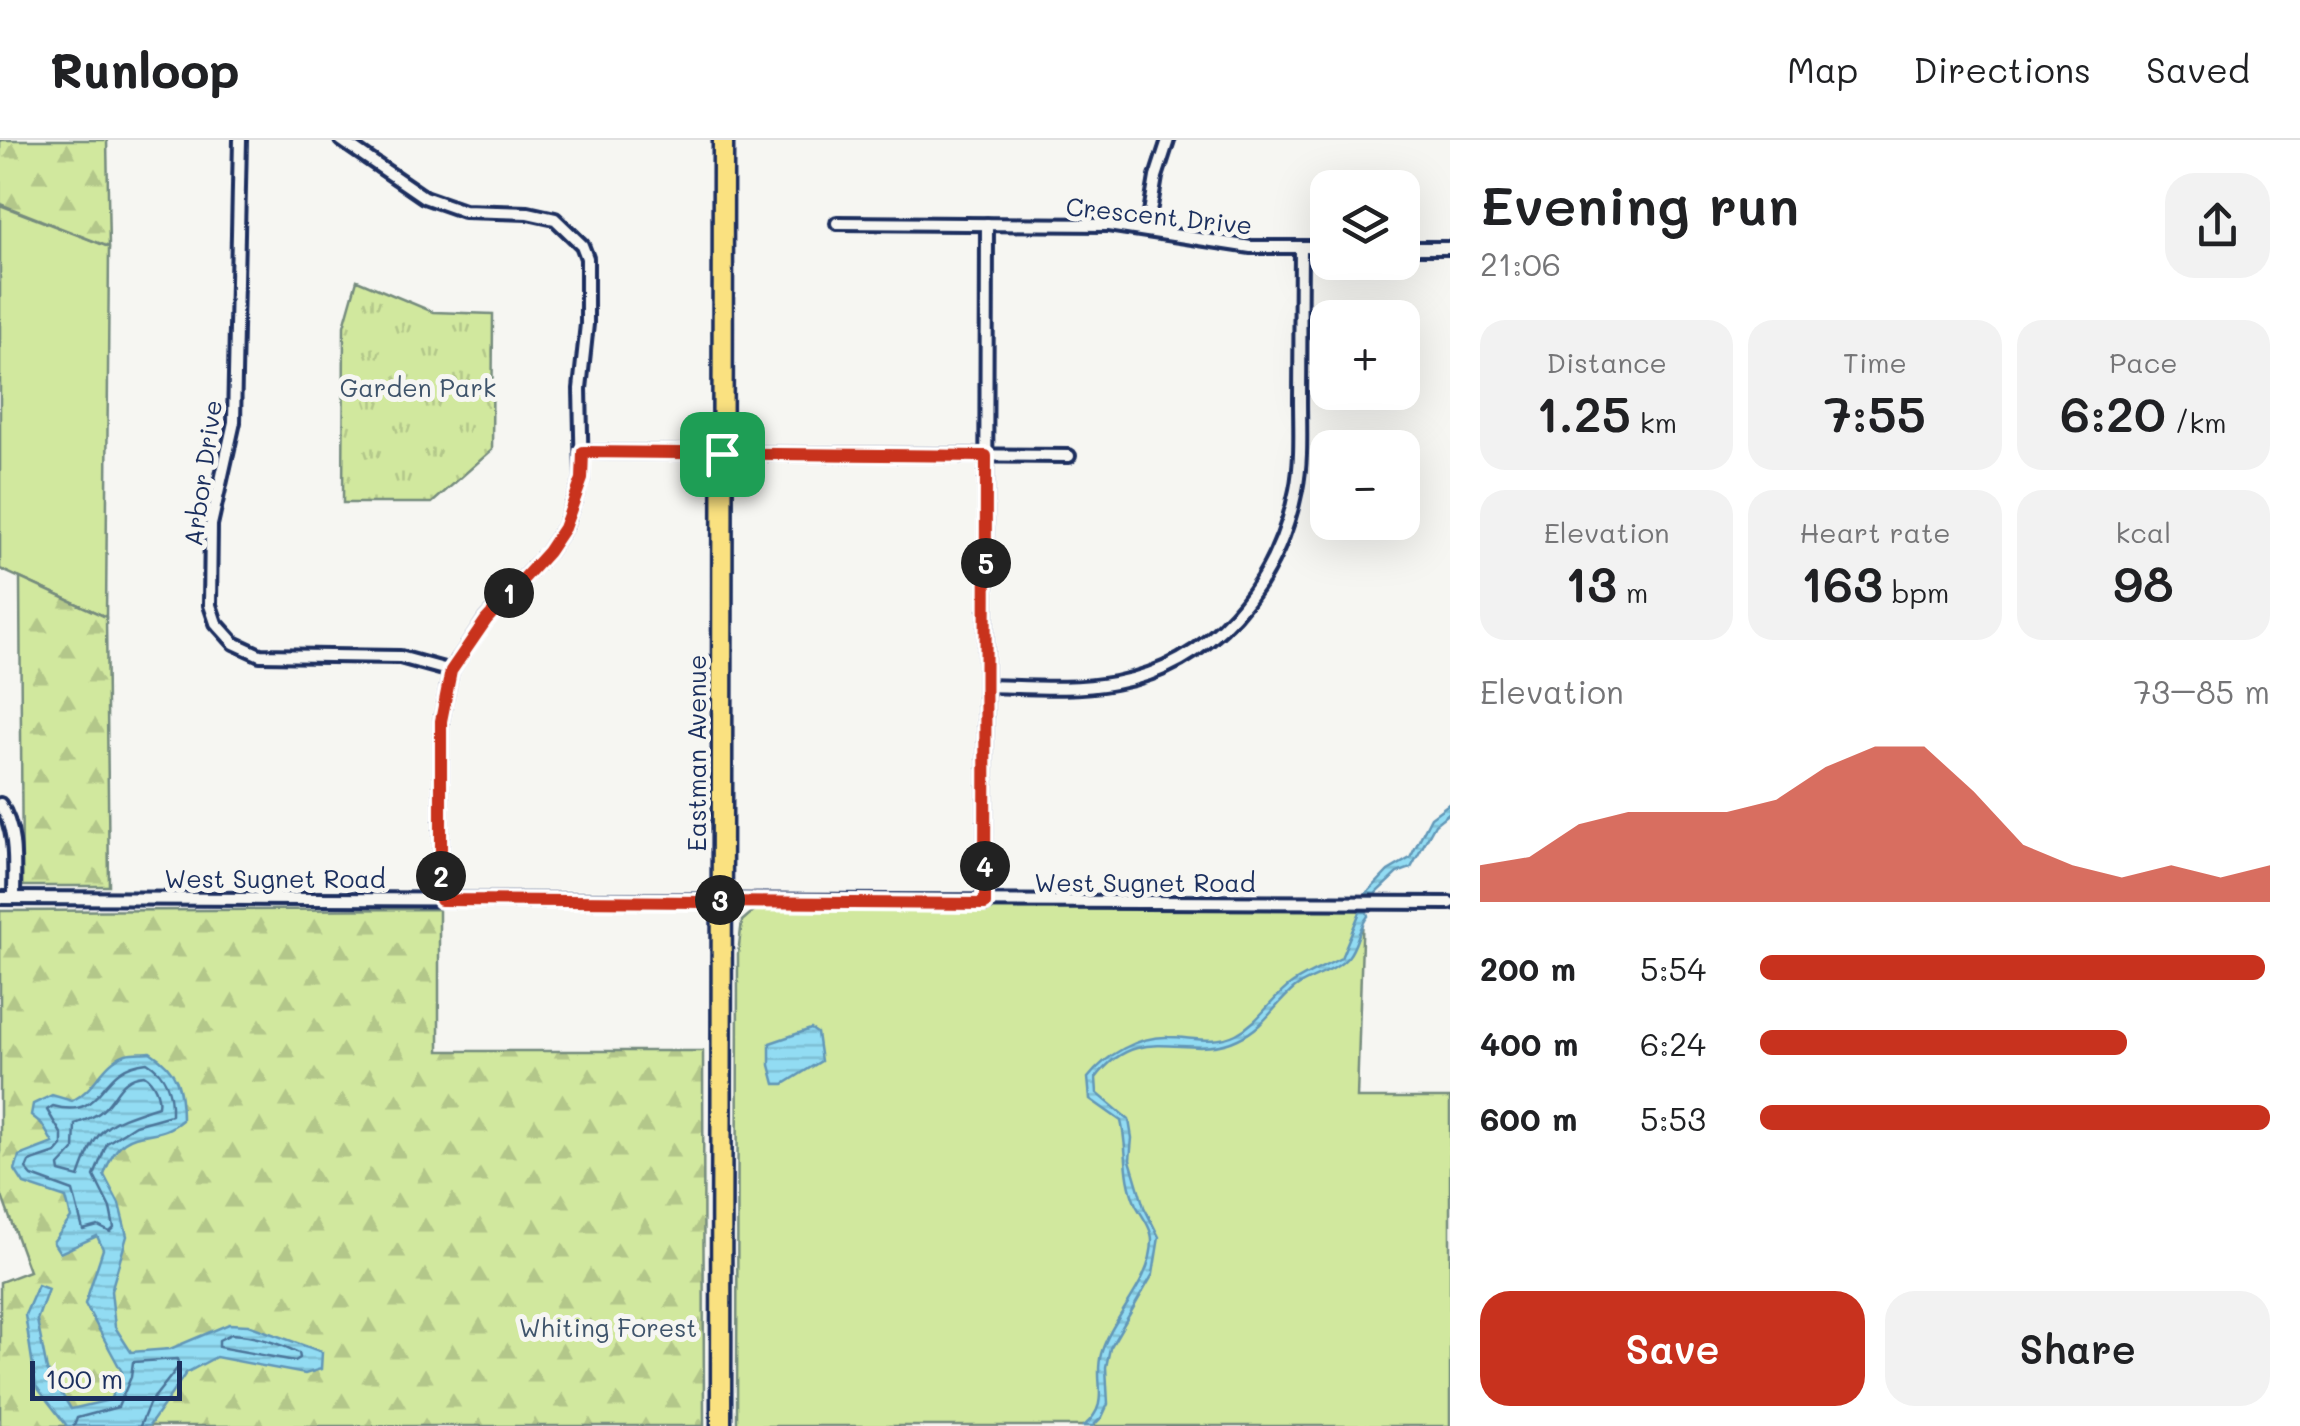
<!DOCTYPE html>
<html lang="en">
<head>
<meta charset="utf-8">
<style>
	:root { --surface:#fff; --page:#f2f2f2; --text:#202124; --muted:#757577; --line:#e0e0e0; --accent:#c8321e }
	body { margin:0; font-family:Mali,sans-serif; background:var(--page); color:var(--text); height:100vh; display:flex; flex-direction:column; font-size:38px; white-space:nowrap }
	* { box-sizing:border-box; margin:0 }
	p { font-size:32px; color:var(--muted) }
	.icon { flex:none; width:55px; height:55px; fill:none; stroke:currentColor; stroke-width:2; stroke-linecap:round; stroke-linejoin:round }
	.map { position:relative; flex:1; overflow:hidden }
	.details { display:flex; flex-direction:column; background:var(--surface); width:850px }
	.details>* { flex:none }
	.fabs { position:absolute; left:1310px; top:30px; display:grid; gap:20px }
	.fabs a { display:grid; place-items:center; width:110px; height:110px; border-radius:20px; background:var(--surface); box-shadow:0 10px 40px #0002; font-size:50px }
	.scale { position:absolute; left:30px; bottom:25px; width:152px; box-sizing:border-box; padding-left:10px; border:5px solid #1b2f5e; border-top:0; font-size:28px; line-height:35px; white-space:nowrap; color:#1b2f5e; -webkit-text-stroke:8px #f6f6f2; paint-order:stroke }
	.pin { position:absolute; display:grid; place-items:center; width:85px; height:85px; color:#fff; margin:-42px; border-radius:20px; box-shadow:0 5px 15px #0006 }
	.km { position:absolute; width:50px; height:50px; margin:-25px; border-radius:50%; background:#222; color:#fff; font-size:28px; line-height:50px; text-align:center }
	.round { display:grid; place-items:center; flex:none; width:105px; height:105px; border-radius:30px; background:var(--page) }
	.summary { display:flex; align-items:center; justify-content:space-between; height:170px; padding:0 30px }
	h1 { font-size:55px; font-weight:600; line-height:75px }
	.figures { display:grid; grid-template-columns:repeat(3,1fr); gap:15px; height:170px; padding:10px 30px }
	.figures div { display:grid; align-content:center; border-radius:25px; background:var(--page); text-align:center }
	.figures b { font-size:50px; font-weight:600 }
	.figures small { font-size:28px; font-weight:400 }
	.figures p { font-size:28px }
	.chart { height:280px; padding:20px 30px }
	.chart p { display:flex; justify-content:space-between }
	.chart svg { width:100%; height:180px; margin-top:10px; fill:var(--accent); opacity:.7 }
	.cta { display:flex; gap:20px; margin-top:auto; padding:20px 30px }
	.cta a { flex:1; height:115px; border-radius:30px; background:var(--accent); color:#fff; font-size:40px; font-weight:600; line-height:115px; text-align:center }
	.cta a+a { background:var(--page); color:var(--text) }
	ul { padding:0 30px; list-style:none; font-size:32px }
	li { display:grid; grid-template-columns:160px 120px 1fr; align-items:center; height:75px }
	li i { height:25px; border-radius:12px; background:var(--accent) }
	header { display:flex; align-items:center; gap:60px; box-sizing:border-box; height:140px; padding:0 50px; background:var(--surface); border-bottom:2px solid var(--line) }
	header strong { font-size:48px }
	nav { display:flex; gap:55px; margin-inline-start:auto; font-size:35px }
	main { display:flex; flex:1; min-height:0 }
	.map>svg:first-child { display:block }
	.grass { fill:#d1e89e; stroke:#768c7e; stroke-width:2.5 }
	.forest { fill:url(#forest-firs); stroke:#768c7e; stroke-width:2.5 }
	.park { fill:url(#park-tufts); stroke:#768c7e; stroke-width:2.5 }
	.water { fill:url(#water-rules); stroke:#6297b7; stroke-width:2.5 }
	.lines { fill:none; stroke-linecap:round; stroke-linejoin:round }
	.shore { stroke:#4b749a; stroke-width:2.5 }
	.minor-casing { stroke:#1b2f5e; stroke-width:18 }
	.primary-casing { stroke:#1b2f5e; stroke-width:25 }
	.minor { stroke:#f6f6f2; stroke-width:10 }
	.primary { stroke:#fae180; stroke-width:18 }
	.route-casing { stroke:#fff; stroke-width:20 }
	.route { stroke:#c8321e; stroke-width:12 }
	.labels { text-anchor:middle; stroke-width:10; stroke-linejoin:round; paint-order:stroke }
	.street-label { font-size:25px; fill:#1b2f5e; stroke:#f6f6f2 }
	.park-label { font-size:25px; fill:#3f546b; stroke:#f6f6f2 }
</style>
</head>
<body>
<header>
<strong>Runloop</strong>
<nav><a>Map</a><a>Directions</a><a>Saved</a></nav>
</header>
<main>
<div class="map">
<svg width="1450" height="1286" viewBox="0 0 1450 1286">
	<defs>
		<pattern id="forest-firs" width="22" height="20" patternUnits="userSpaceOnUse" patternTransform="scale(2.5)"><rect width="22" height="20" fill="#d1e89e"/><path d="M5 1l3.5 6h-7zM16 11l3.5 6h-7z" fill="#b3c78a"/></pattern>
		<pattern id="park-tufts" width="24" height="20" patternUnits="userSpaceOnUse" patternTransform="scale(2.5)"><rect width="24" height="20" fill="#d1e89e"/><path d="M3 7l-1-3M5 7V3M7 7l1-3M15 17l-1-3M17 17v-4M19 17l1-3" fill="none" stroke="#b3c78a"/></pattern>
		<pattern id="water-rules" width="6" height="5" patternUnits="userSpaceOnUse" patternTransform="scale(2.5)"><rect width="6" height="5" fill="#92dcf3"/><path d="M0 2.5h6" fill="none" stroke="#7dbdd3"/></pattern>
	</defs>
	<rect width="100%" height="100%" fill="#f6f6f2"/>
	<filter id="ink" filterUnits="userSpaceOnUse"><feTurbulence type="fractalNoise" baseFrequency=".01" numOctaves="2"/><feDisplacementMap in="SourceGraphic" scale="20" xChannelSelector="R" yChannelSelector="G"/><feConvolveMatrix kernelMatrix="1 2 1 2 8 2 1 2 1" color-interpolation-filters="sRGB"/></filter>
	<g filter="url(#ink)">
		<!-- grass -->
		<g class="grass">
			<path d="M 0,65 L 109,107 L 106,477 L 0,429 Z"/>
			<path d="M 757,768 L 1363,768 L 1357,958 L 1450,958 L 1450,1286 L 737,1286 L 738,814 L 742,781 Z"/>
		</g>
		<!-- forest -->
		<g class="forest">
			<path d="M 0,0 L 107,0 L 109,107 L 0,64 Z"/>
			<path d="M 20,438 L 106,477 L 109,746 L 22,746 Z"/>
			<path d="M 439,769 L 439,911 L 703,911 L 704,1286 L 0,1286 L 0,1142 L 29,1131 L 0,1051 L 0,771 Z"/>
		</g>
		<!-- park -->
		<path class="park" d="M 357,140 L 433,172 L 493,174 L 492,310 L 432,363 L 343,363 L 344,186 Z"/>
		<!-- water -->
		<g class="water">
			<path d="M 1450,663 L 1450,672 L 1435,684 L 1411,728 L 1397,733 L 1375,754 L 1367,753 L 1388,731 L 1410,718 L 1431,677 Z"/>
			<path d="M 1360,772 L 1367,772 L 1368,776 C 1358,788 1358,805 1348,817 C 1334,833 1311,836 1295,848 C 1273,866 1266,886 1238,899 C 1189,923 1140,879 1096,938 L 1097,953 L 1129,980 L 1132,998 L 1130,1020 L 1144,1067 L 1159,1097 L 1153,1134 L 1110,1208 L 1106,1227 L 1108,1264 L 1102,1277 L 1093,1286 L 1084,1286 C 1112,1262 1093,1244 1101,1214 C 1112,1176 1152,1143 1152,1100 C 1152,1088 1141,1075 1136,1065 C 1123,1037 1128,1009 1121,981 L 1090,959 L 1088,938 C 1106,915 1138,896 1168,897 C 1191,897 1214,905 1236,894 C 1260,882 1272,857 1293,843 C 1308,833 1326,826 1341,818 Z"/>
			<path d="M 811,889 L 817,893 L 821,921 L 784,944 L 775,944 L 770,925 L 770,903 Z"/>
			<path d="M 150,912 C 178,930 182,948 182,980 C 151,1007 124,977 104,1035 L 119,1064 L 127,1096 L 111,1151 L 115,1187 L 131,1212 L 170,1209 L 229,1184 L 248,1185 L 322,1212 L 321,1229 L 305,1234 L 216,1217 L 186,1233 L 149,1286 L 67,1286 L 36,1246 L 25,1175 L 38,1145 L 48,1149 L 37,1180 L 47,1230 L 71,1269 L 110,1260 L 122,1232 L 85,1164 L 103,1109 L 97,1096 L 60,1113 L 53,1102 L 71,1078 L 66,1058 L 24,1044 L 15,1030 L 19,1016 L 53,1003 L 42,984 L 31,975 L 33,964 L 52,955 L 72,961 C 96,949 102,922 126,914 C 133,912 143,913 150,912 Z"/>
		</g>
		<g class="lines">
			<!-- shore -->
			<g class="shore">
				<path d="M 147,922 C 167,934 172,953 171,975 L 135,985 L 107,1003 L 94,1036 L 110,1068 L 114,1088 L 110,1092 L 98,1086 L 83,1090 L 73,1051 L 32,1036 L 26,1029 L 29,1022 L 56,1013 L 62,1006 L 62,995 L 47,970 L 53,966 C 107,981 95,927 147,922 Z"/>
				<path d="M 144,935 C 154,941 160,956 158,966 C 107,983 97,984 79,1037 L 60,1032 L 59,1026 L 74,1010 L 75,984 C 82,981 92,978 99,973 C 117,960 118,937 144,935 Z"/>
				<path d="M 231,1194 C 253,1195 279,1203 299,1213 L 300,1218 L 295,1221 L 219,1207 L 219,1200 Z"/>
				<path d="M 74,1286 L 77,1278 L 118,1267 L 131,1237 L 133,1222 L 177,1219 L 179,1226 L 149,1264 L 140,1286"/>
			</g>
			<defs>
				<g id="minor">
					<path d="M 240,0 L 234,282 L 211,385 L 210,465 L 216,483 L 234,503 L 260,515 L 400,517 L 451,531"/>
					<path d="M 341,0 L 424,57 L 464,71 L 528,73 L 555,79 L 582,105 L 587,118 L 587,184 L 580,249 L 582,339 L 564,388 L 548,412 L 486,479 L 451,531 L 441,581 L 441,760"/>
					<path d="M 837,83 L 1108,85 L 1251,107 L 1328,107"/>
					<path d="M 1147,90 L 1156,37 L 1168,0"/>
					<path d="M 1402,108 L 1450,108"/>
					<path d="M 583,312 L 1069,316"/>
					<path d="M 986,546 C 1029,547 1072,551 1115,543 C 1213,525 1277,445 1296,350 C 1302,321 1300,289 1300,259 C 1300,208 1301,157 1301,107"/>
					<path d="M 0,664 C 18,691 14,726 14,758"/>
					<path d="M 0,758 L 1450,763"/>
					<path d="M 985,764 L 987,84"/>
				</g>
				<path id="primary" d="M 721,1286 L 723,0"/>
			</defs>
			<!-- minor casing -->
			<use href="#minor" class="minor-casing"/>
			<!-- primary casing -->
			<use href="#primary" class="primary-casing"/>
			<!-- minor -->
			<use href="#minor" class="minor"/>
			<!-- primary -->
			<use href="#primary" class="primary"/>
		</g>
	</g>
	<g class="lines" filter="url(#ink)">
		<defs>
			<path id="route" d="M 583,312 L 986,316 L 985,764 L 441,760 L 441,581 L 451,531 L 486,480 L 548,412 L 564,388 L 582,339 Z"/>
		</defs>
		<!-- route casing -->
		<use href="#route" class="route-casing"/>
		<!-- route -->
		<use href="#route" class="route"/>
	</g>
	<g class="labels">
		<!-- street labels -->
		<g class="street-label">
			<text transform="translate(1159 76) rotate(6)" y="9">Crescent Drive</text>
			<text transform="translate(203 333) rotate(-82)" y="9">Arbor Drive</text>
			<text transform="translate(697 613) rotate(-90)" y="9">Eastman Avenue</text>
			<text x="275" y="748">West Sugnet Road</text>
			<text x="1145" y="752">West Sugnet Road</text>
		</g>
		<!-- park labels -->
		<g class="park-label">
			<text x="418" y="257">Garden Park</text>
			<text x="608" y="1197">Whiting Forest</text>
		</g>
	</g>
</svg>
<div class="fabs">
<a><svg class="icon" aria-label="layers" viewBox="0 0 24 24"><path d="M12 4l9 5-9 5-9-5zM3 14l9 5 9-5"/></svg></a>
<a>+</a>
<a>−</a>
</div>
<div class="scale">100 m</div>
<div class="pin" style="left:722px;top:314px;background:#1e9e55"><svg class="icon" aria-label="arrive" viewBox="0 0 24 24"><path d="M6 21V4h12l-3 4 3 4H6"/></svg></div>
<b class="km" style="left:509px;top:453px">1</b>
<b class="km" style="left:441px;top:736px">2</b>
<b class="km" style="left:720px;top:760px">3</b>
<b class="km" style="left:985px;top:726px">4</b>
<b class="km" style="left:986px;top:423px">5</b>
</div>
<section class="details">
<div class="summary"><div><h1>Evening run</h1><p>21:06</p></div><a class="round"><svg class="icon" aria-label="share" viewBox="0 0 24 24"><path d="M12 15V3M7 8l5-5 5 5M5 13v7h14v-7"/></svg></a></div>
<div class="figures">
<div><p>Distance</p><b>1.25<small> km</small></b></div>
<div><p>Time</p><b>7:55</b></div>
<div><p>Pace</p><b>6:20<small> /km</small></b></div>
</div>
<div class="figures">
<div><p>Elevation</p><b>13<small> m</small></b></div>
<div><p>Heart rate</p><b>163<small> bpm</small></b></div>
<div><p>kcal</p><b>98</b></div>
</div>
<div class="chart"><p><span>Elevation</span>73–85 m</p>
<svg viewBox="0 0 160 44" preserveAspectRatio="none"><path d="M0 44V35L10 33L20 25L30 22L40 22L50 22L60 19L70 11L80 6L90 6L100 17L110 30L120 35L130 38L140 35L150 38L160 35V44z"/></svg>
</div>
<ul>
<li><b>200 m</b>5:54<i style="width:99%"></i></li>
<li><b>400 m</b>6:24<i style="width:72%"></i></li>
<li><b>600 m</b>5:53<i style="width:100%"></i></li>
</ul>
<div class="cta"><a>Save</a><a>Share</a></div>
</section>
</main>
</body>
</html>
